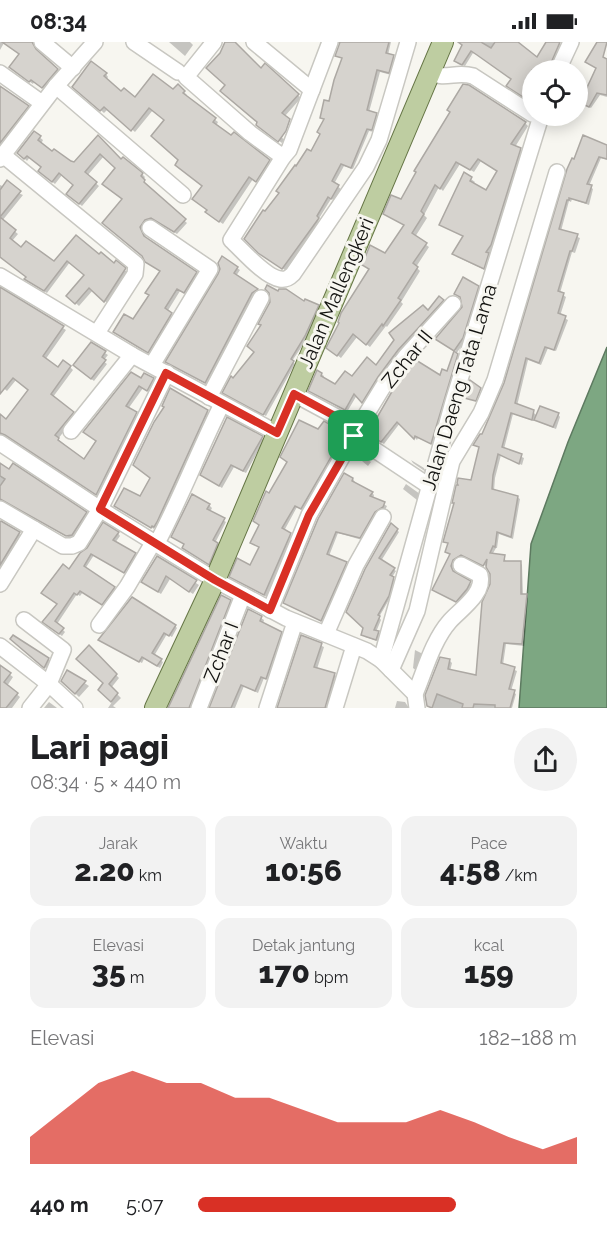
<!DOCTYPE html>
<html lang="id">
<head>
<meta charset="utf-8">
<style>
	:root { --surface:#fff; --page:#f2f2f2; --text:#202124; --muted:#757577; --accent:#d93025 }
	body { margin:0; font-family:Raleway,sans-serif; background:var(--page); color:var(--text); height:100vh; display:flex; flex-direction:column; font-size:22px; white-space:nowrap }
	* { box-sizing:border-box; margin:0 }
	p { font-size:20px; color:var(--muted) }
	.icon { flex:none; width:33px; height:33px; fill:none; stroke:currentColor; stroke-width:2; stroke-linecap:round; stroke-linejoin:round }
	.map { position:relative; height:666px; overflow:hidden }
	.details { display:flex; flex-direction:column; background:var(--surface); flex:1 }
	.details>* { flex:none }
	.controls { position:absolute; left:522px; top:18px; display:grid; gap:12px }
	.controls a { display:grid; place-items:center; width:66px; height:66px; border-radius:50%; background:var(--surface); box-shadow:0 3px 15px #0003; font-size:30px }
	.pin { position:absolute; display:grid; place-items:center; width:51px; height:51px; color:#fff; margin:-26px; border-radius:12px; box-shadow:0 3px 9px #0006 }
	.round { display:grid; place-items:center; flex:none; width:63px; height:63px; border-radius:32px; background:var(--page) }
	.summary { display:flex; align-items:center; justify-content:space-between; height:102px; padding:0 30px }
	h1 { font-size:33px; font-weight:800; line-height:45px }
	.metrics { display:grid; grid-template-columns:repeat(3,1fr); gap:9px; height:102px; padding:6px 30px }
	.metrics div { display:grid; align-content:center; border-radius:15px; background:var(--page); text-align:center }
	.metrics b { font-size:30px; font-weight:800 }
	.metrics small { font-size:16px; font-weight:400 }
	.metrics p { font-size:16px }
	.chart { height:168px; padding:12px 30px }
	.chart p { display:flex; justify-content:space-between }
	.chart svg { width:100%; height:108px; margin-top:6px; fill:var(--accent); opacity:.7 }
	ul { padding:0 30px; list-style:none; font-size:20px }
	li { display:grid; grid-template-columns:96px 72px 1fr; align-items:center; height:45px }
	li i { height:15px; border-radius:8px; background:var(--accent) }
	.status { display:flex; justify-content:space-between; align-items:center; height:42px; padding:0 30px; background:var(--surface); direction:ltr }
	.status svg { height:16px; fill:currentColor }
	.map>svg:first-child { display:block }
	.water { fill:#7da782; stroke:#5d7a60; stroke-width:1.5 }
	.shadow { fill:#0003 }
	.building { fill:#d6d3ce; stroke:#aca8a3; stroke-width:1.5 }
	.lines { fill:none; stroke-linecap:round; stroke-linejoin:round }
	.minor-casing { stroke:#c8c7c1; stroke-width:18 }
	.major-casing { stroke:#657545; stroke-width:22 }
	.minor { stroke:#fff; stroke-width:15 }
	.major { stroke:#becda1; stroke-width:20 }
	.route-casing { stroke:#fff; stroke-width:12 }
	.route { stroke:#d93025; stroke-width:8 }
	.labels { text-anchor:middle; stroke-width:6; stroke-linejoin:round; paint-order:stroke }
	.street-label { font-size:20px; fill:#11110f; stroke:#f7f6f0 }
</style>
</head>
<body>
<div class="status"><b>08:34</b><svg viewBox="0 0 49 12"><path d="M0 12V9h3v3zM5 12V6h3v6zM10 12V3h3v9zM15 12V0h3v12zM26 1h20v11H26zM47 4h2v5h-2z"/></svg></div>
<div class="map">
<svg width="607" height="666" viewBox="0 0 607 666">
	<rect width="100%" height="100%" fill="#f7f6f0"/>
	<!-- water -->
	<path class="water" d="M 607,305 L 607,666 L 519,666 L 531,502 L 568,400 Z"/>
	<!-- shadow -->
	<g class="shadow">
		<path d="M 0,0 L 36,0 L 35,3 L 38,11 L 60,30 L 46,48 L 34,40 L 33,42 L 13,28 L 20,12 L 4,1 L 0,8 Z"/>
		<path d="M 169,0 L 190,0 L 193,3 L 185,14 Z"/>
		<path d="M 228,0 L 232,0 L 261,28 L 265,24 L 301,56 L 285,74 L 289,77 L 282,96 L 284,97 L 291,79 L 292,81 L 288,92 L 282,101 L 261,86 L 258,80 L 227,43 L 221,11 Z"/>
		<path d="M 341,0 L 391,0 L 388,13 L 396,17 L 391,33 L 380,30 L 369,70 L 379,75 L 374,90 L 369,89 L 353,127 L 344,124 L 334,142 L 341,147 L 334,158 L 331,157 L 318,178 L 321,180 L 286,229 L 249,199 L 265,172 L 312,112 L 321,92 L 325,78 L 322,75 L 330,61 L 343,17 L 337,13 Z"/>
		<path d="M 465,0 L 516,0 L 538,17 L 548,0 L 558,0 L 562,3 L 551,28 L 532,28 L 532,60 L 510,46 L 512,37 L 482,15 L 473,11 L 465,24 L 458,22 L 456,19 Z"/>
		<path d="M 607,28 L 607,55 L 600,53 L 591,66 L 579,60 L 578,57 L 580,51 L 585,54 Z"/>
		<path d="M 106,32 L 108,35 L 106,38 L 122,51 L 135,57 L 173,49 L 178,44 L 187,53 L 185,55 L 218,80 L 216,84 L 272,122 L 259,142 L 253,137 L 223,182 L 210,173 L 204,144 L 180,118 L 166,79 L 153,68 L 135,90 L 108,67 L 104,71 L 74,44 Z"/>
		<path d="M 0,45 L 31,67 L 0,107 Z"/>
		<path d="M 525,81 L 528,84 L 515,105 L 524,110 L 494,207 L 489,214 L 491,216 L 487,229 L 457,215 L 454,212 L 464,195 L 440,182 L 464,132 L 475,140 L 473,142 L 487,150 L 498,130 L 481,119 L 474,130 L 460,122 L 443,149 L 439,145 L 424,173 L 427,176 L 415,195 L 429,205 L 416,225 L 420,229 L 401,260 L 403,262 L 387,285 L 386,284 L 370,305 L 357,295 L 341,316 L 332,309 L 370,228 L 363,223 L 386,213 L 405,184 L 385,172 L 402,159 L 418,130 Z"/>
		<path d="M 34,91 L 43,98 L 41,102 L 53,111 L 71,121 L 75,121 L 98,95 L 122,120 L 142,132 L 145,135 L 143,138 L 146,144 L 187,181 L 177,192 L 156,179 L 148,180 L 143,188 L 146,197 L 199,234 L 187,253 L 180,249 L 167,270 L 174,275 L 152,312 L 115,290 L 133,279 L 150,254 L 161,229 L 124,158 L 117,126 L 104,114 L 87,134 L 99,144 L 82,164 L 71,155 L 75,143 L 62,133 L 55,142 L 43,132 L 42,125 L 30,115 L 27,119 L 19,111 Z"/>
		<path d="M 607,105 L 607,118 L 601,116 L 589,144 L 593,147 L 589,163 L 572,157 L 571,160 L 569,159 L 561,189 L 580,196 L 575,211 L 572,210 L 560,251 L 566,255 L 560,274 L 568,278 L 556,309 L 548,306 L 541,323 L 528,318 L 517,364 L 533,370 L 537,374 L 558,372 L 560,375 L 556,387 L 539,380 L 535,376 L 534,379 L 513,372 L 504,407 L 524,416 L 522,423 L 501,413 L 495,436 L 494,449 L 517,455 L 520,457 L 513,497 L 499,492 L 497,506 L 496,506 L 492,513 L 504,514 L 506,520 L 520,520 L 522,523 L 523,553 L 528,556 L 524,604 L 506,602 L 503,623 L 517,629 L 511,649 L 516,652 L 512,666 L 431,666 L 428,663 L 449,618 L 452,621 L 450,629 L 477,635 L 492,542 L 491,531 L 486,524 L 464,515 L 455,520 L 453,527 L 455,531 L 472,543 L 469,549 L 459,561 L 436,550 L 452,513 L 447,510 L 449,502 L 445,499 L 472,440 L 480,406 L 475,403 L 483,394 L 506,341 L 568,128 Z"/>
		<path d="M 0,143 L 23,153 L 2,179 L 18,192 L 12,199 L 22,207 L 55,221 L 99,214 L 128,230 L 108,262 L 93,248 L 79,264 L 68,254 L 85,233 L 70,220 L 47,251 L 29,240 L 27,235 L 0,214 Z"/>
		<path d="M 223,216 L 240,228 L 236,234 L 259,250 L 208,343 L 169,322 L 220,233 Z"/>
		<path d="M 478,245 L 480,248 L 465,299 L 456,312 L 459,315 L 434,403 L 418,396 L 417,398 L 400,381 L 384,402 L 372,394 L 441,335 L 448,331 L 456,309 L 439,299 L 464,265 L 462,256 L 456,252 Z"/>
		<path d="M 0,247 L 66,288 L 45,318 L 58,327 L 70,325 L 73,328 L 53,355 L 76,374 L 58,397 L 84,419 L 142,338 L 153,337 L 156,340 L 151,351 L 143,346 L 128,367 L 139,375 L 99,455 L 10,395 L 0,395 L 0,374 L 6,379 L 30,348 L 16,338 L 7,349 L 0,343 Z"/>
		<path d="M 439,256 L 445,261 L 365,362 L 357,353 L 347,370 L 313,351 L 321,332 L 324,334 L 323,337 L 335,344 L 376,325 Z"/>
		<path d="M 305,261 L 320,266 L 307,297 L 292,319 L 295,322 L 266,374 L 227,353 L 233,338 Z"/>
		<path d="M 91,302 L 108,313 L 103,319 L 107,322 L 94,339 L 77,326 Z"/>
		<path d="M 207,370 L 210,372 L 157,486 L 155,485 L 154,487 L 118,466 L 140,456 Z"/>
		<path d="M 319,389 L 344,392 L 346,394 L 304,469 L 297,465 L 284,489 L 293,495 L 267,555 L 234,537 L 251,525 L 260,506 L 252,501 L 261,484 L 269,453 Z"/>
		<path d="M 262,396 L 264,398 L 246,431 L 234,425 L 222,446 L 202,433 Z"/>
		<path d="M 358,410 L 371,420 L 368,424 L 356,414 Z"/>
		<path d="M 411,418 L 424,426 L 426,430 L 413,421 Z"/>
		<path d="M 0,423 L 86,471 L 88,474 L 75,496 L 70,496 L 9,461 L 0,461 Z"/>
		<path d="M 353,437 L 355,440 L 354,442 L 372,451 L 374,453 L 373,457 L 387,464 L 385,468 L 377,472 L 362,498 L 338,491 L 329,514 L 348,524 L 324,580 L 285,561 Z"/>
		<path d="M 406,442 L 420,452 L 417,458 L 403,447 Z"/>
		<path d="M 192,454 L 209,463 L 212,466 L 210,470 L 226,480 L 215,501 L 219,505 L 211,524 L 186,508 Z"/>
		<path d="M 0,479 L 22,494 L 0,528 Z"/>
		<path d="M 391,483 L 399,490 L 381,519 L 396,529 L 392,535 L 395,538 L 390,556 L 379,575 L 381,578 L 376,590 L 380,592 L 378,599 L 365,595 L 363,593 L 365,585 L 348,570 Z"/>
		<path d="M 118,491 L 120,494 L 115,501 L 137,514 L 127,532 L 94,513 L 85,527 L 117,548 L 105,564 L 83,550 L 80,554 L 77,552 L 57,582 L 65,590 L 62,594 L 46,582 L 59,562 L 70,529 L 81,512 Z"/>
		<path d="M 157,516 L 199,543 L 193,552 L 170,537 L 161,552 L 143,540 Z"/>
		<path d="M 230,559 L 233,561 L 192,666 L 170,666 Z"/>
		<path d="M 249,569 L 261,576 L 264,578 L 263,582 L 283,594 L 269,638 L 264,636 L 258,651 L 244,644 L 235,666 L 211,666 Z"/>
		<path d="M 175,584 L 177,586 L 172,595 L 167,592 L 154,614 L 163,620 L 160,626 L 144,617 L 142,621 L 102,600 Z"/>
		<path d="M 302,595 L 324,605 L 317,627 L 334,632 L 337,635 L 328,666 L 277,666 Z"/>
		<path d="M 12,597 L 48,617 L 51,620 L 47,627 Z"/>
		<path d="M 89,606 L 119,636 L 111,646 L 121,656 L 113,664 L 116,666 L 108,666 L 112,660 L 100,648 L 105,641 Z"/>
		<path d="M 415,608 L 423,612 L 417,629 L 413,626 Z"/>
		<path d="M 0,625 L 13,635 L 7,644 L 20,655 L 12,666 L 0,666 Z"/>
		<path d="M 68,630 L 89,644 L 79,655 L 62,639 Z"/>
		<path d="M 397,659 L 405,660 L 409,666 L 395,666 Z"/>
		<path d="M 49,660 L 57,666 L 44,666 Z"/>
	</g>
	<!-- building -->
	<g class="building">
		<path d="M 2,0 L 32,0 L 36,7 L 58,27 L 42,46 L 31,38 L 29,40 L 9,25 L 19,12 Z"/>
		<path d="M 225,0 L 235,0 L 261,26 L 265,21 L 299,52 L 282,71 L 290,77 L 286,89 L 278,100 L 256,83 L 257,80 L 220,49 L 225,43 L 206,26 L 220,11 Z"/>
		<path d="M 340,0 L 389,0 L 386,11 L 394,13 L 389,31 L 377,28 L 367,68 L 377,71 L 372,88 L 367,87 L 351,126 L 341,122 L 332,139 L 339,143 L 331,157 L 328,155 L 317,174 L 319,176 L 282,227 L 258,211 L 244,197 L 263,168 L 265,169 L 279,151 L 276,149 L 295,123 L 296,124 L 307,107 L 311,109 L 320,92 L 317,90 L 324,77 L 320,76 L 324,58 L 329,59 L 334,38 L 342,16 L 335,14 Z"/>
		<path d="M 458,0 L 481,0 L 491,6 L 495,0 L 518,0 L 537,15 L 546,0 L 560,0 L 548,28 L 532,28 L 532,61 L 506,44 L 511,37 L 477,13 L 471,9 L 462,23 L 454,19 L 462,3 Z"/>
		<path d="M 597,0 L 607,0 L 603,15 L 607,17 L 607,53 L 597,51 L 589,65 L 578,60 L 578,48 L 584,52 L 596,26 L 585,20 Z"/>
		<path d="M 91,19 L 107,31 L 104,34 L 121,49 L 124,46 L 135,55 L 153,32 L 173,47 L 178,42 L 185,49 L 183,51 L 216,76 L 213,80 L 231,93 L 234,90 L 270,118 L 256,140 L 249,135 L 219,180 L 205,170 L 207,168 L 192,157 L 202,144 L 175,123 L 178,118 L 151,94 L 164,78 L 149,66 L 131,89 L 104,65 L 100,69 L 72,45 Z"/>
		<path d="M 463,42 L 469,43 L 526,80 L 511,102 L 521,106 L 491,203 L 486,210 L 489,211 L 484,227 L 452,212 L 463,194 L 439,183 L 464,130 L 472,135 L 470,139 L 486,148 L 497,129 L 478,117 L 470,128 L 456,120 L 440,147 L 435,143 L 421,169 L 424,172 L 412,191 L 427,201 L 413,221 L 418,225 L 398,256 L 401,258 L 383,284 L 382,282 L 366,303 L 353,292 L 337,314 L 326,306 L 339,281 L 338,280 L 341,271 L 369,227 L 362,223 L 370,203 L 385,211 L 404,183 L 383,172 L 391,153 L 401,157 L 416,130 L 414,129 L 450,70 L 447,68 Z"/>
		<path d="M 0,44 L 29,64 L 0,101 Z"/>
		<path d="M 34,89 L 41,94 L 38,98 L 52,109 L 54,107 L 71,119 L 74,120 L 98,93 L 121,117 L 123,115 L 143,131 L 141,134 L 145,138 L 144,140 L 186,177 L 174,190 L 151,176 L 145,178 L 140,185 L 144,194 L 197,230 L 184,251 L 177,247 L 165,266 L 172,271 L 148,311 L 113,290 L 124,272 L 133,277 L 149,253 L 145,251 L 160,229 L 145,220 L 142,214 L 102,181 L 122,157 L 102,142 L 115,126 L 100,112 L 85,130 L 97,140 L 79,162 L 66,152 L 73,143 L 59,131 L 52,140 L 38,129 L 41,125 L 27,114 L 24,117 L 17,111 Z"/>
		<path d="M 583,93 L 607,103 L 607,117 L 599,115 L 587,142 L 592,143 L 586,161 L 569,156 L 569,158 L 567,158 L 559,187 L 578,192 L 572,209 L 570,209 L 558,249 L 564,251 L 558,271 L 566,274 L 554,308 L 545,305 L 539,321 L 526,316 L 515,361 L 534,368 L 532,378 L 511,371 L 502,405 L 522,412 L 519,422 L 498,412 L 493,433 L 492,447 L 518,454 L 511,495 L 497,490 L 495,505 L 493,504 L 490,511 L 505,513 L 504,519 L 521,519 L 521,552 L 527,552 L 522,602 L 504,601 L 501,621 L 515,625 L 509,647 L 515,648 L 510,666 L 495,666 L 495,663 L 474,662 L 473,666 L 462,666 L 463,662 L 437,652 L 432,666 L 427,664 L 425,653 L 440,615 L 450,617 L 448,627 L 476,633 L 482,560 L 490,542 L 490,532 L 486,525 L 487,517 L 483,524 L 461,513 L 453,518 L 451,524 L 453,529 L 471,539 L 467,547 L 456,560 L 432,548 L 450,512 L 445,510 L 448,501 L 443,500 L 454,461 L 452,461 L 456,443 L 458,443 L 457,441 L 458,436 L 471,438 L 479,405 L 473,403 L 480,392 L 482,392 L 504,341 L 567,127 L 572,116 L 574,117 Z"/>
		<path d="M 7,138 L 21,149 L 0,175 L 16,188 L 10,196 L 21,205 L 26,199 L 54,219 L 76,193 L 99,212 L 101,210 L 114,221 L 116,218 L 126,226 L 104,260 L 89,246 L 75,262 L 66,254 L 84,233 L 67,219 L 44,249 L 24,237 L 26,235 L 0,215 L 0,148 Z"/>
		<path d="M 222,214 L 238,225 L 234,231 L 258,247 L 252,251 L 205,341 L 165,320 L 218,232 L 220,227 L 218,221 Z"/>
		<path d="M 463,235 L 479,244 L 463,296 L 454,309 L 435,297 L 462,265 L 460,255 L 454,252 Z"/>
		<path d="M 267,243 L 278,249 L 279,247 L 286,247 L 304,259 L 305,257 L 319,263 L 305,294 L 291,317 L 294,319 L 263,373 L 222,351 L 231,334 L 233,336 L 254,310 L 247,304 L 261,283 L 258,282 L 270,260 L 269,251 L 265,247 Z"/>
		<path d="M 0,245 L 64,284 L 43,314 L 58,325 L 63,318 L 71,324 L 51,352 L 74,370 L 55,393 L 59,396 L 58,398 L 84,417 L 96,399 L 83,390 L 131,330 L 141,336 L 144,331 L 154,336 L 147,349 L 139,344 L 126,364 L 137,370 L 96,453 L 5,393 L 0,391 L 0,372 L 6,377 L 28,348 L 13,336 L 0,352 Z"/>
		<path d="M 439,254 L 444,258 L 398,308 L 378,335 L 362,361 L 354,352 L 345,368 L 308,349 L 317,328 L 322,331 L 321,334 L 335,342 L 345,329 L 352,334 L 367,315 L 376,323 L 394,298 L 389,291 L 423,263 L 428,268 Z"/>
		<path d="M 91,300 L 106,309 L 102,315 L 106,318 L 91,337 L 73,323 Z"/>
		<path d="M 454,309 L 458,312 L 431,402 L 415,394 L 414,397 L 397,380 L 381,400 L 368,391 L 394,346 L 416,318 L 440,333 L 442,327 L 447,329 Z"/>
		<path d="M 470,338 L 481,346 L 476,359 L 464,356 Z"/>
		<path d="M 170,346 L 208,368 L 157,480 L 154,485 L 152,484 L 151,486 L 114,464 L 124,446 L 140,454 L 150,436 L 133,423 L 154,380 L 164,365 L 162,364 Z"/>
		<path d="M 540,364 L 559,371 L 553,385 L 534,378 Z"/>
		<path d="M 227,375 L 263,394 L 243,429 L 231,423 L 219,444 L 200,433 Z"/>
		<path d="M 299,378 L 318,387 L 324,379 L 345,391 L 301,467 L 295,464 L 282,486 L 291,491 L 264,553 L 229,535 L 237,516 L 250,523 L 259,505 L 250,501 L 259,483 L 253,479 L 266,449 L 269,451 L 287,420 L 280,415 Z"/>
		<path d="M 0,421 L 9,427 L 13,421 L 87,470 L 72,493 L 66,494 L 0,457 L 0,444 L 5,437 L 0,434 Z"/>
		<path d="M 344,431 L 353,436 L 352,439 L 373,450 L 370,454 L 385,460 L 383,465 L 375,470 L 360,496 L 336,490 L 327,512 L 347,520 L 321,579 L 283,561 L 318,477 Z"/>
		<path d="M 192,452 L 210,462 L 207,467 L 225,476 L 213,498 L 218,501 L 209,523 L 182,506 L 184,502 L 171,495 Z"/>
		<path d="M 1,479 L 20,490 L 0,523 L 0,480 Z"/>
		<path d="M 103,480 L 119,490 L 113,498 L 136,511 L 124,531 L 91,512 L 84,524 L 115,545 L 102,563 L 80,549 L 77,553 L 74,551 L 55,579 L 64,586 L 59,592 L 42,580 L 57,562 L 41,551 L 63,522 L 69,527 L 80,511 L 87,506 Z"/>
		<path d="M 391,481 L 398,487 L 379,516 L 395,526 L 390,533 L 394,535 L 389,554 L 378,573 L 380,574 L 374,588 L 379,589 L 376,598 L 361,593 L 363,586 L 346,570 L 365,527 Z"/>
		<path d="M 157,514 L 197,538 L 189,550 L 166,534 L 158,550 L 141,540 Z"/>
		<path d="M 221,553 L 231,558 L 189,666 L 168,666 Z"/>
		<path d="M 132,555 L 176,583 L 169,594 L 164,591 L 152,611 L 162,617 L 157,624 L 142,615 L 139,620 L 98,598 Z"/>
		<path d="M 248,567 L 262,574 L 260,579 L 282,590 L 266,637 L 261,635 L 255,649 L 241,643 L 231,666 L 209,666 Z"/>
		<path d="M 13,593 L 49,616 L 44,626 L 10,597 Z"/>
		<path d="M 301,593 L 322,601 L 314,625 L 335,631 L 325,666 L 277,666 Z"/>
		<path d="M 89,603 L 117,632 L 109,642 L 118,651 L 111,660 L 98,648 L 103,641 L 76,617 Z"/>
		<path d="M 0,623 L 11,631 L 4,640 L 18,651 L 6,666 L 0,666 Z"/>
		<path d="M 67,628 L 86,639 L 75,652 L 61,639 Z"/>
	</g>
	<g class="lines">
		<defs>
			<g id="minor">
				<path d="M 42,0 L 73,26"/>
				<path d="M 134,0 L 178,30"/>
				<path d="M 214,0 L 186,35 L 250,91 L 283,115 L 289,108 L 330,0"/>
				<path d="M 254,0 L 312,48"/>
				<path d="M 558,28 L 571,0"/>
				<path d="M 0,31 L 42,61"/>
				<path d="M 429,31 C 447,38 456,29 473,34 L 532,72"/>
				<path d="M 56,44 L 183,153"/>
				<path d="M 3,113 L 136,222 L 135,232 L 97,291"/>
				<path d="M 283,115 L 231,198 C 242,208 265,235 280,237 C 286,238 289,236 293,232 L 366,125 L 379,98 L 408,0"/>
				<path d="M 0,117 L 56,44 L 95,0"/>
				<path d="M 150,186 L 210,227 L 152,323"/>
				<path d="M 0,234 L 132,313 L 277,391"/>
				<path d="M 294,352 L 359,387"/>
				<path d="M 209,355 L 261,256"/>
				<path d="M 71,389 L 132,313"/>
				<path d="M 354,394 L 429,444"/>
				<path d="M 0,401 L 100,467 L 215,538 L 286,576 L 367,609 L 381,618 L 415,652 L 417,666"/>
				<path d="M 0,467 L 63,504 L 72,504 L 79,501 L 100,467 L 167,331"/>
				<path d="M 157,501 C 181,456 199,408 222,362"/>
				<path d="M 0,542 L 34,487"/>
				<path d="M 270,568 L 309,473 L 367,371 L 386,340 L 406,314 L 453,262"/>
				<path d="M 24,578 L 63,608 L 49,642 L 30,666"/>
				<path d="M 99,583 L 127,545 L 154,499"/>
				<path d="M 326,592 L 356,523 L 383,475"/>
				<path d="M 0,604 L 49,642 L 75,666"/>
				<path d="M 381,618 L 453,360 L 541,74"/>
				<path d="M 391,628 L 417,569 L 452,419 L 481,371 L 495,338 L 557,130"/>
				<path d="M 415,652 C 425,628 433,598 450,579 C 461,567 485,551 480,533 L 461,523"/>
				<path d="M 199,666 L 243,553"/>
				<path d="M 267,666 L 295,580"/>
				<path d="M 335,666 L 354,604"/>
			</g>
			<path id="major" d="M 155,666 L 215,538 L 443,0"/>
		</defs>
		<!-- minor casing -->
		<use href="#minor" class="minor-casing"/>
		<!-- major casing -->
		<use href="#major" class="major-casing"/>
		<!-- minor -->
		<use href="#minor" class="minor"/>
		<!-- major -->
		<use href="#major" class="major"/>
	</g>
	<g class="lines">
		<defs>
			<path id="route" d="M 166,331 L 277,391 L 294,352 L 359,387 L 309,473 L 270,568 L 215,538 L 100,467 Z"/>
		</defs>
		<!-- route casing -->
		<use href="#route" class="route-casing"/>
		<!-- route -->
		<use href="#route" class="route"/>
	</g>
	<g class="labels">
		<!-- street labels -->
		<g class="street-label">
			<text transform="translate(336 251) rotate(-67)" y="7">Jalan Mallengkeri</text>
			<text transform="translate(407 317) rotate(-51)" y="7">Zchar II</text>
			<text transform="translate(459 345) rotate(-73)" y="7">Jalan Daeng Tata Lama</text>
			<text transform="translate(221 610) rotate(-69)" y="7">Zchar I</text>
		</g>
	</g>
</svg>
<div class="controls">
<a><svg class="icon" aria-label="locate" viewBox="0 0 24 24"><circle cx="12" cy="12" r="6"/><path d="M12 2v4M12 18v4M2 12h4M18 12h4"/></svg></a>
</div>
<div class="pin" style="left:354px;top:394px;background:#1e9e55"><svg class="icon" aria-label="arrive" viewBox="0 0 24 24"><path d="M6 21V4h12l-3 4 3 4H6"/></svg></div>
</div>
<section class="details">
<div class="summary"><div><h1>Lari pagi</h1><p>08:34 · 5 × 440 m</p></div><a class="round"><svg class="icon" aria-label="share" viewBox="0 0 24 24"><path d="M12 15V3M7 8l5-5 5 5M5 13v7h14v-7"/></svg></a></div>
<div class="metrics">
<div><p>Jarak</p><b>2.20<small> km</small></b></div>
<div><p>Waktu</p><b>10:56</b></div>
<div><p>Pace</p><b>4:58<small> /km</small></b></div>
</div>
<div class="metrics">
<div><p>Elevasi</p><b>35<small> m</small></b></div>
<div><p>Detak jantung</p><b>170<small> bpm</small></b></div>
<div><p>kcal</p><b>159</b></div>
</div>
<div class="chart"><p><span>Elevasi</span>182–188 m</p>
<svg viewBox="0 0 160 44" preserveAspectRatio="none"><path d="M0 44V33L10 22L20 11L30 6L40 11L50 11L60 17L70 17L80 22L90 27L100 27L110 27L120 22L130 27L140 33L150 38L160 33V44z"/></svg>
</div>
<ul>
<li><b>440 m</b>5:07<i style="width:68%"></i></li>
</ul>
</section>
</body>
</html>
